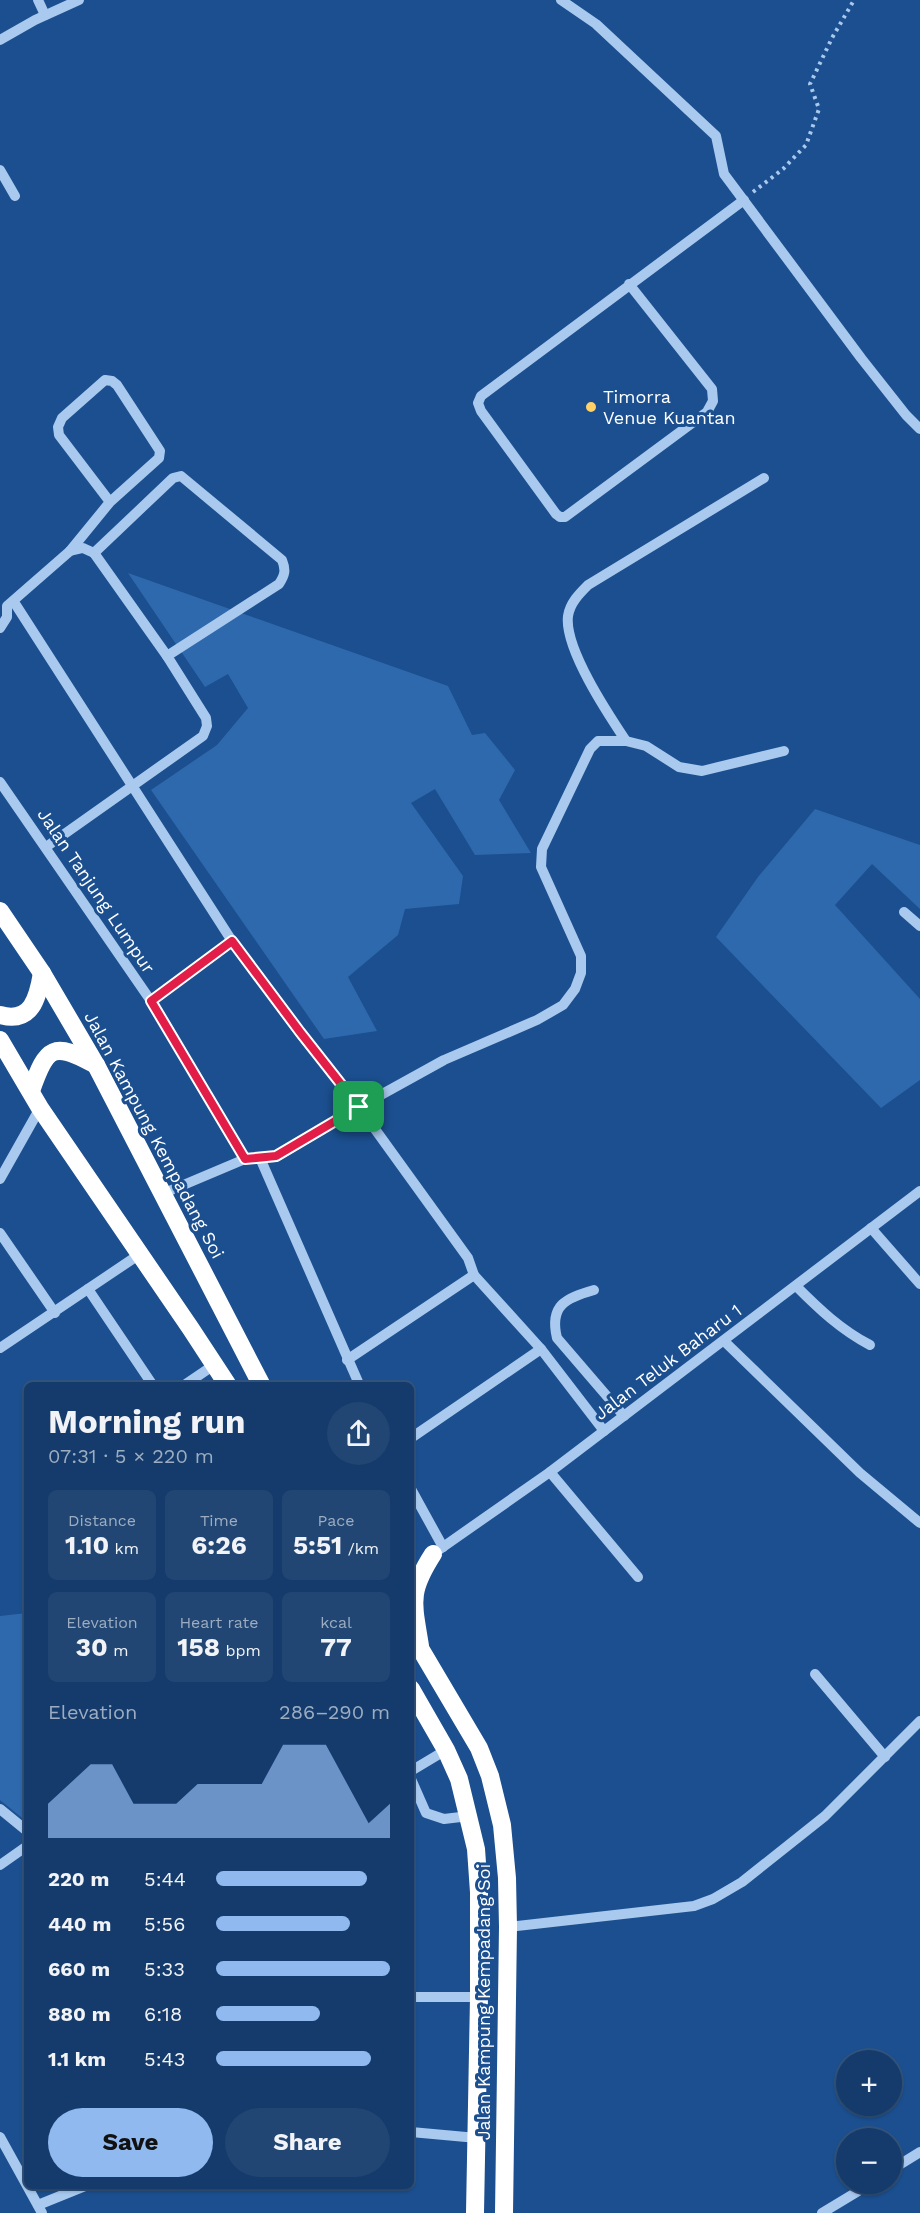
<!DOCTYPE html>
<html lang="en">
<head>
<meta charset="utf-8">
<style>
	:root { --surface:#143b6b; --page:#214673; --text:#f1f3f6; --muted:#9dadc1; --line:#33557e; --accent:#90b9f0 }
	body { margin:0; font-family:"Work Sans",sans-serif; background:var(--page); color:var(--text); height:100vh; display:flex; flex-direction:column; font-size:22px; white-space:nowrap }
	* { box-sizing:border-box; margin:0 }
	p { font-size:20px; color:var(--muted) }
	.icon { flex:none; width:33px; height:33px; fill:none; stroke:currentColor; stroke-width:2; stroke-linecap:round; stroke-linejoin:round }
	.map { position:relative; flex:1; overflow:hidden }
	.side { position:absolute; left:24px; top:1382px; width:390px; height:807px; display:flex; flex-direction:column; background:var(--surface); border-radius:9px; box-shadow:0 2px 4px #0004,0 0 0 2px var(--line) }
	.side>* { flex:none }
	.fabs { position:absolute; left:836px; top:2050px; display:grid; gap:12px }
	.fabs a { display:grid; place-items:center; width:66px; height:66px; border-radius:50%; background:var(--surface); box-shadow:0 2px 4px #0004,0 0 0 2px var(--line); font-size:30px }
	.pin { position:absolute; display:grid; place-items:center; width:51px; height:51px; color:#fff; margin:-26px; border-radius:12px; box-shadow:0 3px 9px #0006 }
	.round { display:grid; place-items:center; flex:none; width:63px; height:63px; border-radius:32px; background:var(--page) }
	.headline { display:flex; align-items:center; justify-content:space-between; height:102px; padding:0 24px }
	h1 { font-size:33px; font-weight:700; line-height:45px }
	.metrics { display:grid; grid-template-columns:repeat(3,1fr); gap:9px; height:102px; padding:6px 24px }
	.metrics div { display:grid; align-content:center; border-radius:9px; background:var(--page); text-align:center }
	.metrics b { font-size:26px; font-weight:700 }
	.metrics small { font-size:16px; font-weight:400 }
	.metrics p { font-size:16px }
	.chart { height:168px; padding:12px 24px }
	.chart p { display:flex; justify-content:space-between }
	.chart svg { width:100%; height:108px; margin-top:6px; fill:var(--accent); opacity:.7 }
	.cta { display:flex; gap:12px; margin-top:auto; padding:12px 24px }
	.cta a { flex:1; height:69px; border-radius:36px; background:var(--accent); color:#111; font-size:24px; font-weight:700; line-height:69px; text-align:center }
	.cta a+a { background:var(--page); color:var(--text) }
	ul { padding:0 24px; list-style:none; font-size:20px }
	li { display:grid; grid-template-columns:96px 72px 1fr; align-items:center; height:45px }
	li i { height:15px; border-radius:8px; background:var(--accent) }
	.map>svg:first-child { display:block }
	.green { fill:#2e69ad }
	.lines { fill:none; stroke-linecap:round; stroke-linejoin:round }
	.path { stroke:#a9c9ee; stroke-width:4; stroke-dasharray:3 4.5; stroke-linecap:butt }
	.minor { stroke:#a9c9ee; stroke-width:10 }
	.highway { stroke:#fff; stroke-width:18 }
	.route-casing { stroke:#fff; stroke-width:12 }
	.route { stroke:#e11d48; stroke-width:8 }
	.poi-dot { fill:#ffd166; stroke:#1b4f8f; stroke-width:2 }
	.labels { text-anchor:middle; stroke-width:6; stroke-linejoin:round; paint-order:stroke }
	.poi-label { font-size:18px; fill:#fff; stroke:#1b4f8f; text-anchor:start }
	.street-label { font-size:18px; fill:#fff; stroke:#1b4f8f }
</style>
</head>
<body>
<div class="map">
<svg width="920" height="2213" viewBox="0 0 920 2213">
	<rect width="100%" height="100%" fill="#1b4f8f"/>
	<!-- green -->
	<g class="green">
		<path d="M 128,573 L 448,686 L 472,735 L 485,733 L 515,770 L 499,800 L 531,853 L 475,855 L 435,789 L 411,803 L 463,876 L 459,904 L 405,909 L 398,935 L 348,977 L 377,1031 L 324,1039 L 151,790 L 217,745 L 248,708 L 228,674 L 205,687 Z"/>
		<path d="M 815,809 L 920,845 L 920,909 L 872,864 L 835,905 L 920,999 L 920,1080 L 881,1108 L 716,937 L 758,877 Z"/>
		<path d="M 27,1613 L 27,1822 L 0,1800 L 0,1616 Z"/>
	</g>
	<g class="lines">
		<!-- path -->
		<path class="path" d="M 753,192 L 783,169 L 806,145 L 819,109 L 810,84 L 832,38 L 854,0"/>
		<!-- minor -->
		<g class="minor">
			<path d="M 38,0 L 45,15"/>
			<path d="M 561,0 L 596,24 L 716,136 L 724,174 L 861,358 L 906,415 L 920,429"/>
			<path d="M 0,40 L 35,20 L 79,0"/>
			<path d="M 0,170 L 15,196"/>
			<path d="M 629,284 L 712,389 L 713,401 L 707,412 L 565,517 L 560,517 L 556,514 L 481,411 L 478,403 L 481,396 L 744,200"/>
			<path d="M 70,551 L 110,502 L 159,458 L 160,451 L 117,385 L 112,381 L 105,380 L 62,418 L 58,427 L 59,435 L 110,502"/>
			<path d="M 94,553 L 173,478 L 181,476 L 282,560 C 286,570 285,575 279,584 L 167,656"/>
			<path d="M 14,602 L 232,941 L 299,1032 L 359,1107 L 468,1258 L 474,1275 L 541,1349 L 604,1431"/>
			<path d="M 0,628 L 7,617 L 7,606 L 70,551 L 83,548 L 94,553"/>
			<path d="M 626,741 C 608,714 564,648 568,616 C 570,603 579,594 588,585 L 764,478"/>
			<path d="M 0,782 L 151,1001 L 245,1159 L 162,1194"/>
			<path d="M 46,847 L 203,736 L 207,726 L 206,718 L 167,656 L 94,553"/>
			<path d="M 904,912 L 920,926"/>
			<path d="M 151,1001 L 232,941"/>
			<path d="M 260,1158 L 359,1384"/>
			<path d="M 245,1159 L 276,1157 L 359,1107 L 444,1060 L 537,1020 L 563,1005 L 575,989 L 581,973 L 581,956 L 541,867 L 542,849 L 590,749 L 598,741 L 626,741 L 646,746 L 679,767 L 702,771 L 784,751"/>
			<path d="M 0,1179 L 40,1108"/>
			<path d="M 871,1228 L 920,1284"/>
			<path d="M 0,1233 L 55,1313"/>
			<path d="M 796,1286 C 819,1309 841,1330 870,1345"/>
			<path d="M 88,1289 L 152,1384"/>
			<path d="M 594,1290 C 566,1298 549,1305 557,1338 L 624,1416"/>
			<path d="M 724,1341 L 860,1473 L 920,1523"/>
			<path d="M 0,1348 L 140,1254"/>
			<path d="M 347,1360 L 474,1275"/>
			<path d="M 186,1384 L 214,1365"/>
			<path d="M 411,1438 L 541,1349"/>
			<path d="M 550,1472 L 638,1577"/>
			<path d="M 411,1489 L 443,1547"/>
			<path d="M 433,1554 L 550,1472 L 920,1191"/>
			<path d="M 815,1674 L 885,1757"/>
			<path d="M 411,1771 L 446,1750"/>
			<path d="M 411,1779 L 426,1813 L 444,1819 L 469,1816"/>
			<path d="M 0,1809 L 27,1831"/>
			<path d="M 0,1865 L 27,1846"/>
			<path d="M 508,1927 L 694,1906 L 713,1899 L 742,1882 L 825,1816 L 920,1721"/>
			<path d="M 411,1997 L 479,1997"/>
			<path d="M 411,2132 L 477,2138"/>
			<path d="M 0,2137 L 42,2213"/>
			<path d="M 891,2170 L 920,2152"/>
			<path d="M 38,2205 L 85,2186"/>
			<path d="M 822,2213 L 870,2184"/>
		</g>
		<!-- highway -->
		<g class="highway">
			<path d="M 0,911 L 42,973 L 96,1065 L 261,1384"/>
			<path d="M 0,1015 C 32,1024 38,997 42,973"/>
			<path d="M 0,1040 L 40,1108 L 191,1329 L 227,1384"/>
			<path d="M 31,1091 C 47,1046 53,1041 96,1065"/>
			<path d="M 411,1633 L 479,1748 L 490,1776 L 502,1825 L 507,1878 L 508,1927 L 504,2213"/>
			<path d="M 420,1646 C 413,1602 408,1593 433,1554"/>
			<path d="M 411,1689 L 446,1750 L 459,1779 L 476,1849 L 479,1892 L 479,1997 L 475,2213"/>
		</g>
	</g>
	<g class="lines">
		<defs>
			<path id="route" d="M 232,941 L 300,1032 L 359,1107 L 276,1156 L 245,1159 L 151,1001 Z"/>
		</defs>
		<!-- route casing -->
		<use href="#route" class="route-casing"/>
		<!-- route -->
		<use href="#route" class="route"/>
	</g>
	<!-- markers -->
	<circle class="poi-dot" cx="591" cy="407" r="6"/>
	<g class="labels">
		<!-- poi labels -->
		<g class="poi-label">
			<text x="603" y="403">Timorra<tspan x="603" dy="21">Venue Kuantan</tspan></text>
		</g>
		<!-- street labels -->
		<g class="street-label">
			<text transform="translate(96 891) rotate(56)" y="6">Jalan Tanjung Lumpur</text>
			<text transform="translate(154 1135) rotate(62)" y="6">Jalan Kampung Kempadang Soi</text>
			<text transform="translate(668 1362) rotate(-37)" y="6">Jalan Teluk Baharu 1</text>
			<text transform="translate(484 2002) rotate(-90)" y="6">Jalan Kampung Kempadang Soi</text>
		</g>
	</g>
</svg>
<div class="fabs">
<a>+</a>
<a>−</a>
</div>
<div class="pin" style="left:359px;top:1107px;background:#1e9e55"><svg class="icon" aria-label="arrive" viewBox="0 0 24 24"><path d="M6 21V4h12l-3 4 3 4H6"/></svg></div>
<section class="side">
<div class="headline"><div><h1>Morning run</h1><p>07:31 · 5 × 220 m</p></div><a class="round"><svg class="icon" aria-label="share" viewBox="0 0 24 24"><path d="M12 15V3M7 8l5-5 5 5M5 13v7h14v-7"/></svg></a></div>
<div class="metrics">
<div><p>Distance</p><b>1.10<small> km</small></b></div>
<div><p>Time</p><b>6:26</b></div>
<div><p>Pace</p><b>5:51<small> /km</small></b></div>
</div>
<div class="metrics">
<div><p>Elevation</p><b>30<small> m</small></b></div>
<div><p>Heart rate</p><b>158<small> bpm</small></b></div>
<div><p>kcal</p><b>77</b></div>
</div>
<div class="chart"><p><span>Elevation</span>286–290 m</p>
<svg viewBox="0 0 160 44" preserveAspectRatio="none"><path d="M0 44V30L10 22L20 14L30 14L40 30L50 30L60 30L70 22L80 22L90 22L100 22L110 6L120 6L130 6L140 22L150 38L160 30V44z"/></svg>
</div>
<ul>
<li><b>220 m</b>5:44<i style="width:87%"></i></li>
<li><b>440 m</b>5:56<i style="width:77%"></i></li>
<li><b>660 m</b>5:33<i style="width:100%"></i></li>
<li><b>880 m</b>6:18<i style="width:60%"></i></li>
<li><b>1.1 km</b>5:43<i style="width:89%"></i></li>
</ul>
<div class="cta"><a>Save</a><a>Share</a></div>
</section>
</div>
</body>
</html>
